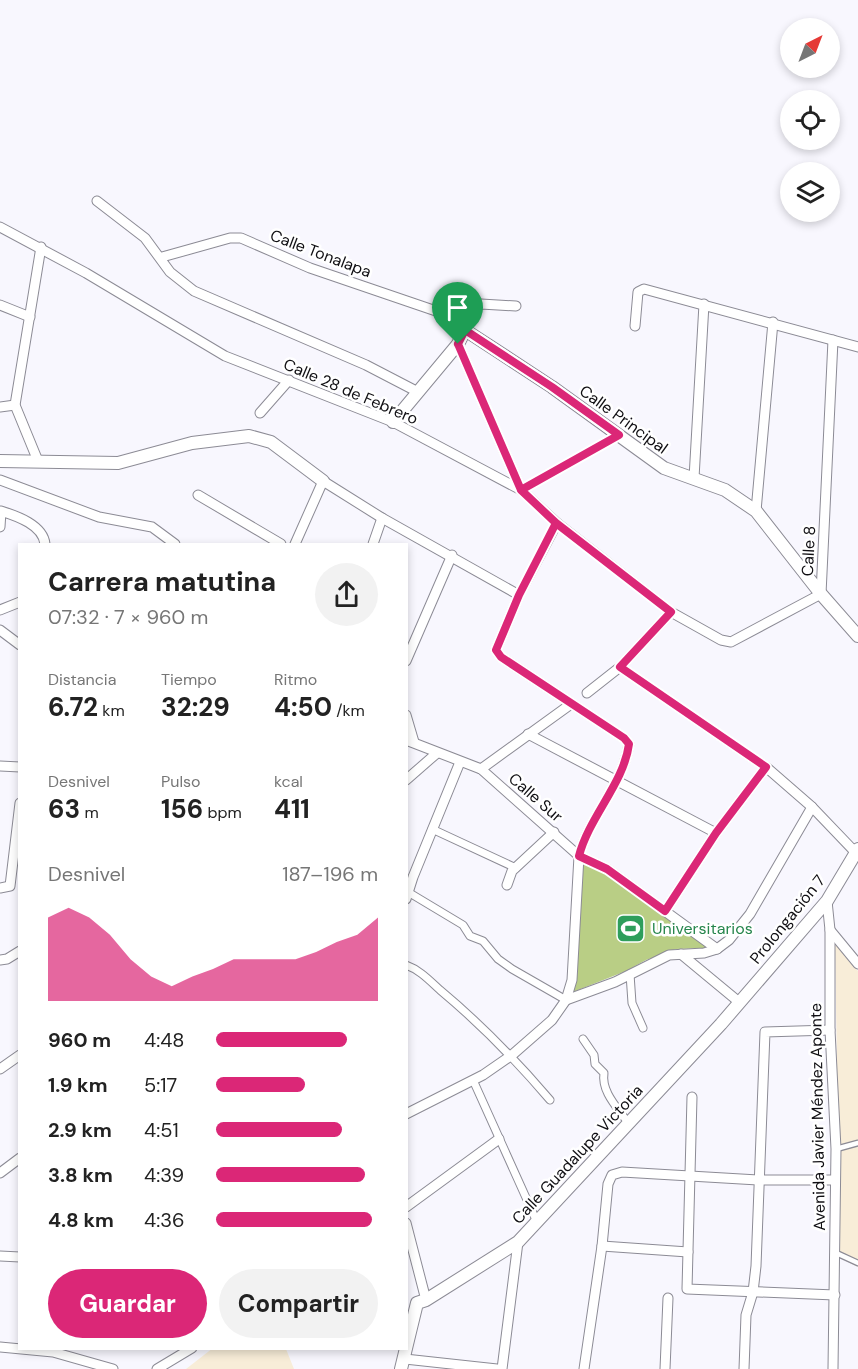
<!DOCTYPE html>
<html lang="es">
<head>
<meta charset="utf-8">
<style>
	:root { --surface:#fff; --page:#f2f2f2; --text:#222; --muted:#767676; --accent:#db2777 }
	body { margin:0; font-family:"DM Sans",sans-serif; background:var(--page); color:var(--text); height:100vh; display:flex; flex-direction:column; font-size:22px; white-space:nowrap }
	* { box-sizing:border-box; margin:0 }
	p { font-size:20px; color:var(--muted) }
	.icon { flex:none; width:33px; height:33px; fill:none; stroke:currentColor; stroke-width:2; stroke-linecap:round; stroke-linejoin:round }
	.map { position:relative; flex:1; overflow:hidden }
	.panel { position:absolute; left:18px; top:543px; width:390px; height:807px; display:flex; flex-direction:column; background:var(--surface); border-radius:0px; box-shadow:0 3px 9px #0003 }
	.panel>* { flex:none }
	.needle { width:39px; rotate:42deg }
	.buttons { position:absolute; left:780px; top:18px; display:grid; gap:12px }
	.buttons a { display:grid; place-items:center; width:60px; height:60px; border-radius:50%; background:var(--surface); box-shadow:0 3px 9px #0003; font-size:30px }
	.pin { position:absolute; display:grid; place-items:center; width:51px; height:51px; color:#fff; margin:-62px -26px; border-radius:50% 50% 50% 0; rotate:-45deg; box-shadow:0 0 6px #0007 }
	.pin .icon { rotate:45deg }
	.round { display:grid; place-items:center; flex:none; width:63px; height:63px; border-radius:32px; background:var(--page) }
	.overview { display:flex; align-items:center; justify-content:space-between; height:102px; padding:0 30px }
	h1 { font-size:27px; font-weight:700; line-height:45px }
	.stats { display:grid; grid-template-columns:repeat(3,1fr); gap:9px; height:102px; padding:6px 30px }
	.stats div { display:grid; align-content:center }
	.stats b { font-size:26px; font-weight:700 }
	.stats small { font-size:16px; font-weight:400 }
	.stats p { font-size:16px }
	.chart { height:168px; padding:12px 30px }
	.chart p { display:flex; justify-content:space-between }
	.chart svg { width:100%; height:108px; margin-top:6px; fill:var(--accent); opacity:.7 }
	.cta { display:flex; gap:12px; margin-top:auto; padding:12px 30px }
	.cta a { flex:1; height:69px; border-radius:36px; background:var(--accent); color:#fff; font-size:24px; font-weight:700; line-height:69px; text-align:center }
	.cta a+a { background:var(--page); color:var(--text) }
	ul { padding:0 30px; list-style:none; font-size:20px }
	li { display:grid; grid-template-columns:96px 72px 1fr; align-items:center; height:45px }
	li i { height:15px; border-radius:8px; background:var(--accent) }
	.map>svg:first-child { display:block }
	.education { fill:#f8edd8 }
	.green { fill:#b9ce85 }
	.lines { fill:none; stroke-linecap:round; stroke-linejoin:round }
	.service-casing { stroke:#8c8b95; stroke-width:7 }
	.pedestrian-casing { stroke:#8c8b95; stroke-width:9 }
	.minor-casing { stroke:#8c8b95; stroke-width:11 }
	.tertiary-casing { stroke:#8c8b95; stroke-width:14 }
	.service { stroke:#fff; stroke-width:4.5 }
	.pedestrian { stroke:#fff; stroke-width:7 }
	.minor { stroke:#fff; stroke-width:9 }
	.tertiary { stroke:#fff; stroke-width:12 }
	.route-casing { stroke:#fff; stroke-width:12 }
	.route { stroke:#db2777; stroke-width:8 }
	.labels { text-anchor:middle; stroke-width:5; stroke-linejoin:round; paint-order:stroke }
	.street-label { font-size:16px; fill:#0f0e12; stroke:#fff }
	.leisure-label { font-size:16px; fill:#27864d; stroke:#fff; text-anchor:start }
</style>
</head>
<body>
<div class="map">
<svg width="858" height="1369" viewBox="0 0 858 1369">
	<rect width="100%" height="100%" fill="#f8f7fe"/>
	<!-- education -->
	<g class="education">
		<path d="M 835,943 L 858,971 L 858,1267 L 840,1258 Z"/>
		<path d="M 213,1348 L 286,1349 L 294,1369 L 186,1369 Z"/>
	</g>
	<!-- green -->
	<path class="green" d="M 582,861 L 609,874 L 710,948 L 676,949 L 646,960 L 626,971 L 573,992 L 577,978 Z"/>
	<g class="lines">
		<defs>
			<g id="service">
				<path d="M 836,1149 L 858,1143"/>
				<path d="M 834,1252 L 858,1263"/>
			</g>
			<g id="pedestrian">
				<path d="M 521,490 L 619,435"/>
				<path d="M 432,829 L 516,868"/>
				<path d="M 408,892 L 463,925 L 470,936 L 483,941 L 498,959 L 512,969 L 566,1000"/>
				<path d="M 406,965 C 420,970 430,981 440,990 C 482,1025 515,1059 550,1100"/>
				<path d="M 630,974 L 632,1003 L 643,1028"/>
				<path d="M 583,1039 L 594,1055 L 595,1064 L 604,1073 C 601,1092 618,1108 628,1123"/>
				<path d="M 473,1080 L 537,1222"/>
			</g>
			<g id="minor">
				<path d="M 97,201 L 145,238 L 170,272 L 194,291 L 366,365 L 418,392"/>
				<path d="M 0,227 L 86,273 L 225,356 L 393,422 L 521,490 L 557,523 L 671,612 L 721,640 L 731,642 L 821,594 L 833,340"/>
				<path d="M 162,257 L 230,238 L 241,238 L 310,268 L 436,311 L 465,330 L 475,309 L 481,304 L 516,306"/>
				<path d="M 0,305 L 30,317"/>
				<path d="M 635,326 L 638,292 L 644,289 L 858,347"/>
				<path d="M 458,344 L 521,490"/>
				<path d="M 0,407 L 15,405"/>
				<path d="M 260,413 L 289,380"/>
				<path d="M 38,461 L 15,405 L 41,247"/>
				<path d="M 694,478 L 704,304"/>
				<path d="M 0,480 L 99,517 L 152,527 L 175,544"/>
				<path d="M 198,495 L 281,544"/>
				<path d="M 756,511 L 773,322"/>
				<path d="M 0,527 L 1,511 C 17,516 43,525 45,544"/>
				<path d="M 295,544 L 323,481 L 382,518 L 519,595"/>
				<path d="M 373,544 L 382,518"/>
				<path d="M 0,610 L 20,602"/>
				<path d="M 0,630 L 20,645"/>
				<path d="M 406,661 L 452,555"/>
				<path d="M 620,667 L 766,767 L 812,807 L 856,853"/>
				<path d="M 587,693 L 620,667 L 671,612"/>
				<path d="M 406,715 L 414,742"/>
				<path d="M 528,734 L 716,833"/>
				<path d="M 406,740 L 481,769 L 579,856 L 607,869 L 717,949"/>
				<path d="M 0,766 L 20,767"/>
				<path d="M 481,769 L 571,704"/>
				<path d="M 406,780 L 437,753"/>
				<path d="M 507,885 L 512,871 L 554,832"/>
				<path d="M 0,888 L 10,886 L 20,803"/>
				<path d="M 406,899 L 413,877 L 460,762"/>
				<path d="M 827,901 L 830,930 L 830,1030 L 836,1149 L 833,1369"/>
				<path d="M 665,911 L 716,833 L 766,767"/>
				<path d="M 830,930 L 858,964"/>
				<path d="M 681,954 L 739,1002"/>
				<path d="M 0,960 L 7,959 L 20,951"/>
				<path d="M 566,1000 L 615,982 L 669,955 L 704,953 L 717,949 L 729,940 L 750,914 L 812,807"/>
				<path d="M 0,1069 L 20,1055"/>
				<path d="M 692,1097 L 687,1289 L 835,1295"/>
				<path d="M 406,1114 L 483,1075 L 512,1055 L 552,1020 L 566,1000 L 572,980 L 579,856 C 589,817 624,783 629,744 L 624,738 L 501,657 L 496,650 L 519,595 L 557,523"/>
				<path d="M 0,1173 L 20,1158"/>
				<path d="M 406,1207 L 499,1139"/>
				<path d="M 406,1223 L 426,1300"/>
				<path d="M 602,1246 L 688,1252"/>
				<path d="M 0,1256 L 20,1257"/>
				<path d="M 0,1347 L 53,1352 L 113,1369"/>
				<path d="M 405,1359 L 497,1369"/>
				<path d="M 157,1369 L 192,1348"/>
				<path d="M 502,1369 L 518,1242"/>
				<path d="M 584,1369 L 602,1246 L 608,1184 L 612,1175 L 622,1172 L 758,1180 L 835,1180"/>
				<path d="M 665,1369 L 668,1298"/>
				<path d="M 744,1369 L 746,1315 L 753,1292 L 756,1266 L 765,1032 L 830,1030"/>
			</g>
			<g id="tertiary">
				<path d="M 393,422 L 458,344 L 465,330 L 552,387 L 664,468 L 725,490 L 756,511 L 821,594 L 858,636"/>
				<path d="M 0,461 L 118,463 L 192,443 L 249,436 L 271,442 L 323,481"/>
				<path d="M 401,1369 L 417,1303 L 426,1300 L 518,1242 L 721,1024 L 827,901 L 858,849"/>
			</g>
		</defs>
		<!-- service casing -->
		<use href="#service" class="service-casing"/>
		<!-- pedestrian casing -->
		<use href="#pedestrian" class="pedestrian-casing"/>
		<!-- minor casing -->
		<use href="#minor" class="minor-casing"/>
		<!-- tertiary casing -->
		<use href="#tertiary" class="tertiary-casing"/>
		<!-- service -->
		<use href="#service" class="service"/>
		<!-- pedestrian -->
		<use href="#pedestrian" class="pedestrian"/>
		<!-- minor -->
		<use href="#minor" class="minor"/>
		<!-- tertiary -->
		<use href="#tertiary" class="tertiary"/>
	</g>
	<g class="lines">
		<defs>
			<path id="route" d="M 458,344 L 521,490 L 556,523 L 519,595 L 496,650 L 501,657 L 624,738 L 629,744 C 624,783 589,817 579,856 L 607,869 L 665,911 L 716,833 L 766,767 L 620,667 L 671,612 L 556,523 L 521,490 L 619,435 L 552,387 L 465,330 L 458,344"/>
		</defs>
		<!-- route casing -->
		<use href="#route" class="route-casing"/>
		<!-- route -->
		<use href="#route" class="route"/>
	</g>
	<!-- icons -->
	<defs>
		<symbol id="stadium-square" viewBox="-11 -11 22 22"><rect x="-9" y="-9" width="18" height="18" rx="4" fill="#2e9e5b" stroke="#fff"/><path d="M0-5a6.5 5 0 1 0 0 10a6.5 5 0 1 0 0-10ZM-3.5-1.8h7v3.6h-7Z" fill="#fff"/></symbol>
	</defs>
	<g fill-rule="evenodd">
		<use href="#stadium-square" x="614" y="912" width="33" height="33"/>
	</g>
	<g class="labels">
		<!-- street labels -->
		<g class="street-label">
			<text transform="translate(321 253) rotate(21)" y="6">Calle Tonalapa</text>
			<text transform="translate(351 391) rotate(23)" y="6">Calle 28 de Febrero</text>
			<text transform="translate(624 419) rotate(36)" y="6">Calle Principal</text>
			<text transform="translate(808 551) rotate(-87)" y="6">Calle 8</text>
			<text transform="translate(536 797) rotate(41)" y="6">Calle Sur</text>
			<text transform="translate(787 919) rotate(-51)" y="6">Prolongación 7</text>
			<text transform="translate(817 1117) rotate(-91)" y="6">Avenida Javier Méndez Aponte</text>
			<text transform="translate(577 1154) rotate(-47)" y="6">Calle Guadalupe Victoria</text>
		</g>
		<!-- leisure labels -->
		<g class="leisure-label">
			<text x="652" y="934">Universitarios</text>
		</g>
	</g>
</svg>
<div class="buttons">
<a><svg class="needle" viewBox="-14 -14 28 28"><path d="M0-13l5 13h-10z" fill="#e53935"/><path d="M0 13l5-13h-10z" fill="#767676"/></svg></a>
<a><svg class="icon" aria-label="locate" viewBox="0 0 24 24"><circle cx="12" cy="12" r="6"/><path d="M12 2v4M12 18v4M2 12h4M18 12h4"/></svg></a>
<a><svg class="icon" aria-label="layers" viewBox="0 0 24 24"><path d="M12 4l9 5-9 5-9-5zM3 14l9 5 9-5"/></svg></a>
</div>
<div class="pin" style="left:458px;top:344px;background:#1e9e55"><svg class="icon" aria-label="arrive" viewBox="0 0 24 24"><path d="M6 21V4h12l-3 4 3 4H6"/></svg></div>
<section class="panel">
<div class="overview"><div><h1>Carrera matutina</h1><p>07:32 · 7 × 960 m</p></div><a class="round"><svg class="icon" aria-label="share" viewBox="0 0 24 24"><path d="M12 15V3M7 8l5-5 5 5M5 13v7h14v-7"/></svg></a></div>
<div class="stats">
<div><p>Distancia</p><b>6.72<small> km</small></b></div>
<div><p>Tiempo</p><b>32:29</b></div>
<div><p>Ritmo</p><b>4:50<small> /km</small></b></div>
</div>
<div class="stats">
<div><p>Desnivel</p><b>63<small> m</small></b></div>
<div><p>Pulso</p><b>156<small> bpm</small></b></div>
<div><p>kcal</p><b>411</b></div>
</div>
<div class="chart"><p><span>Desnivel</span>187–196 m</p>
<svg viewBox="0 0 160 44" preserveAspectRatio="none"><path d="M0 44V10L10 6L20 10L30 17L40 27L50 34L60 38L70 34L80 31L90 27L100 27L110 27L120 27L130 24L140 20L150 17L160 10V44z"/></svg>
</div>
<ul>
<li><b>960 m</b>4:48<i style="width:81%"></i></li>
<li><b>1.9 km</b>5:17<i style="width:55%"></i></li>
<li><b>2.9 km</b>4:51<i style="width:78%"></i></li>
<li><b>3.8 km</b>4:39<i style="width:92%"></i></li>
<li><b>4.8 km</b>4:36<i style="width:96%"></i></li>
</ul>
<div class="cta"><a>Guardar</a><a>Compartir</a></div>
</section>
</div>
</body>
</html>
